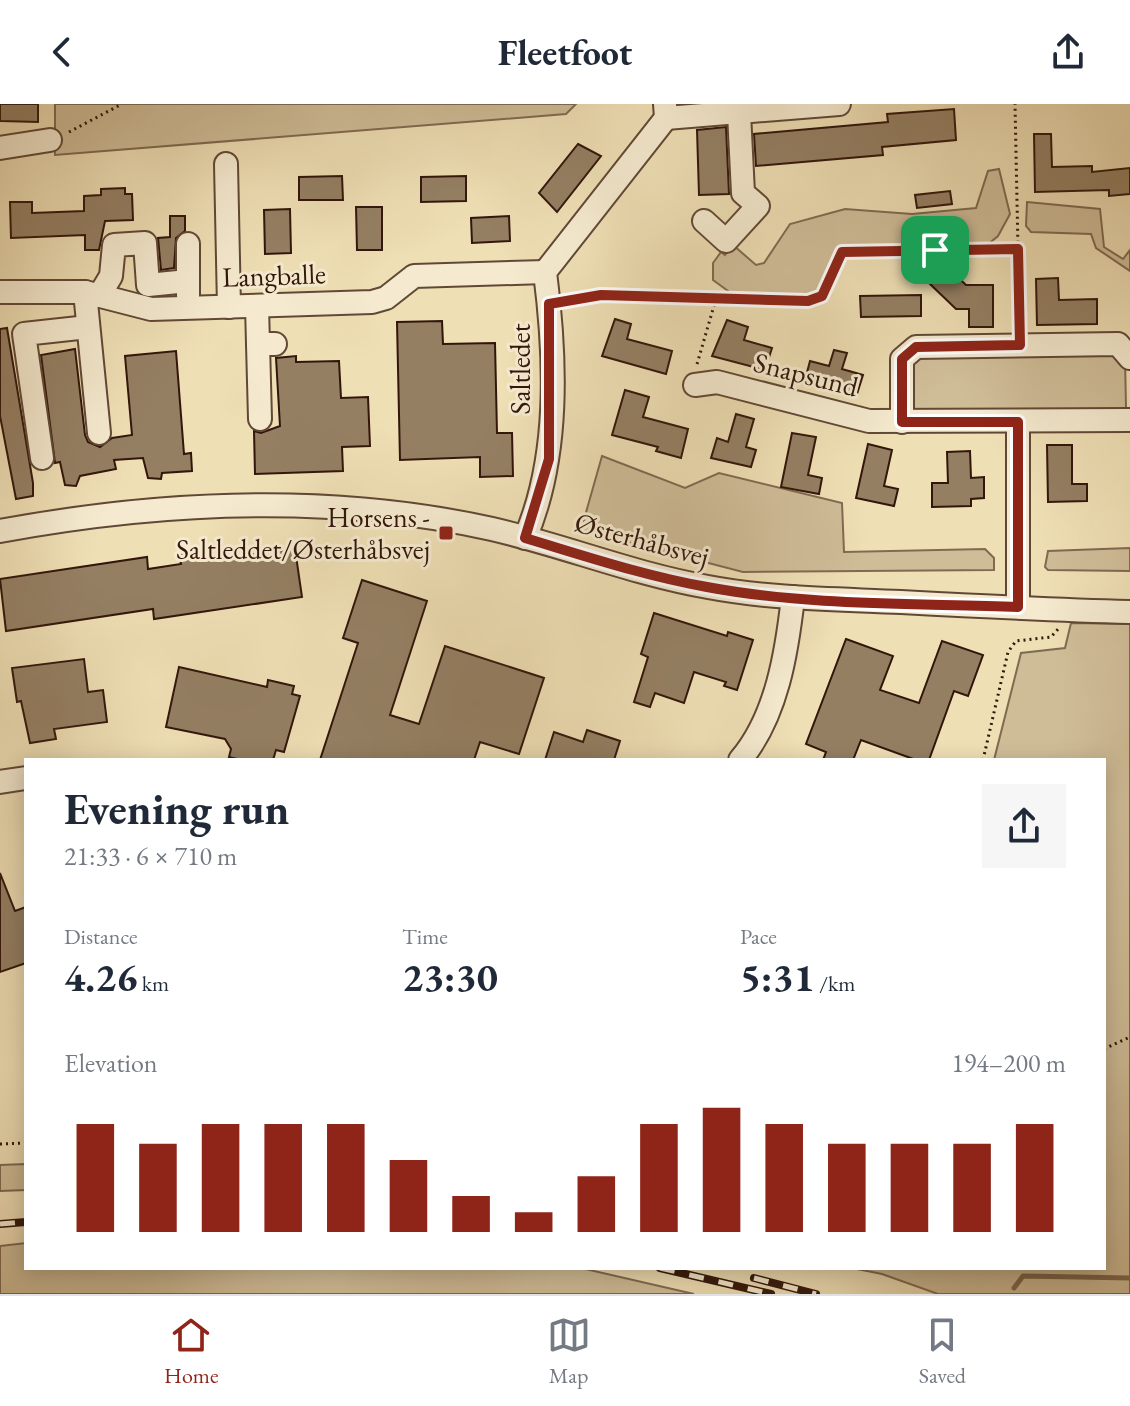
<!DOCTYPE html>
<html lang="en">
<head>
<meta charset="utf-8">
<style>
	:root { --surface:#fff; --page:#f6f6f7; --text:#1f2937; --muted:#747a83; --line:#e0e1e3; --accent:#8f2418 }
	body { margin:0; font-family:"EB Garamond",serif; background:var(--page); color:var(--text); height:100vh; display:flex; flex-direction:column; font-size:30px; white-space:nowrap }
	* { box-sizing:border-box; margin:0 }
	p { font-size:26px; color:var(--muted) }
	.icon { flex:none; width:44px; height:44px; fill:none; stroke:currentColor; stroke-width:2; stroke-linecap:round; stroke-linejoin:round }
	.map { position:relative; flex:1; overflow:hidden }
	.sheet { position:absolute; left:24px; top:654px; width:1082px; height:512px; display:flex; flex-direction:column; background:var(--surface); border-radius:0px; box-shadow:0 4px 20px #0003 }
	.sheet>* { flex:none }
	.pin { position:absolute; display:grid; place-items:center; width:68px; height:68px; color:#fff; margin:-34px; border-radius:16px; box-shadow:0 4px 12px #0006 }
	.round { display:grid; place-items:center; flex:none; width:84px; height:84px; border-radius:0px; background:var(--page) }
	.summary { display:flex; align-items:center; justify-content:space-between; height:136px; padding:0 40px }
	h1 { font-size:44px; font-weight:700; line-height:60px }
	.figures { display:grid; grid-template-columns:repeat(3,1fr); gap:12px; height:136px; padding:8px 40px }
	.figures div { display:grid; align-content:center }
	.figures b { font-size:40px; font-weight:700 }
	.figures small { font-size:22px; font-weight:400 }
	.figures p { font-size:22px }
	.chart { height:224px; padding:16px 40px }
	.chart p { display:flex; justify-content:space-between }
	.chart svg { width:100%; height:144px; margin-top:8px; stroke:var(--accent); stroke-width:6 }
	header { display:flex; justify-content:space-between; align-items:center; height:104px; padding:0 40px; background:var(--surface); font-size:36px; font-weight:700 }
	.tab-bar { display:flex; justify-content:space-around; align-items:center; height:112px; border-top:2px solid var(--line); background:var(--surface); font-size:22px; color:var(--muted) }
	.tab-bar a { display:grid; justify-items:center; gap:4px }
	.tab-bar .on { color:var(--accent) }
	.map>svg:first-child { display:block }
	.green { fill:#cfbd98; stroke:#806a52; stroke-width:2 }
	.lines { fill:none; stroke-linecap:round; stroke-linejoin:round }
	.stream { stroke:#7d664e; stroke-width:5 }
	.building { fill:#947f63; stroke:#32160b; stroke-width:2 }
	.minor-casing { stroke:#614836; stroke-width:26 }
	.path { stroke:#32160b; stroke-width:3; stroke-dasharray:2 4; stroke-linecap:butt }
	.minor { stroke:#f5eacf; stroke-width:22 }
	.rail-casing { stroke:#32160b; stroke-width:8 }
	.rail { stroke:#f5eacf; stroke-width:5; stroke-dasharray:15; stroke-linecap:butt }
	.route-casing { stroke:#fff; stroke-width:16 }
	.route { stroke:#8f2418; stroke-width:10 }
	.poi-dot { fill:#8f2418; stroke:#f5eacf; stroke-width:3 }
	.labels { text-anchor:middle; stroke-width:6; stroke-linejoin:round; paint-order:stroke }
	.street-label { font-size:28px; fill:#32160b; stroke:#f5eacf }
	.poi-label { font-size:28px; fill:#32160b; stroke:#f5eacf; text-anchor:end }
</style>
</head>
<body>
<header><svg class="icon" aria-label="back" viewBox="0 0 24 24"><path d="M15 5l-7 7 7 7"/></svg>Fleetfoot<svg class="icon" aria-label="share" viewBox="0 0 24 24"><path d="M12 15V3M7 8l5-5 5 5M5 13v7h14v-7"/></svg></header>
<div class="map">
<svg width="1130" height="1190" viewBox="0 0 1130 1190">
	<rect width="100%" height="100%" fill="#efdfb5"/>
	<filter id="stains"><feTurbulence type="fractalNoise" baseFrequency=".0025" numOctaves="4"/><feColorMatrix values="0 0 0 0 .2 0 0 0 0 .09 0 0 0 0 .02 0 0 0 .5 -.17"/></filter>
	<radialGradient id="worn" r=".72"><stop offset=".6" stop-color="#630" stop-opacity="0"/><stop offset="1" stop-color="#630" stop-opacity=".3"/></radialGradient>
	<!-- green -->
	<g class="green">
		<path d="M 55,0 L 576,0 L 566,10 L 55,51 Z"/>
		<path d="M 999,65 L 1010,110 L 998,132 L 987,141 L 840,144 L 835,148 L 819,187 L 805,192 L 735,192 L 713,176 L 713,159 L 721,148 L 725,151 L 733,141 L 756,161 L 764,159 L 790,120 L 845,105 L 912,110 L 976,104 L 988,67 Z"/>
		<path d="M 1027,98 L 1100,105 L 1104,143 L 1123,155 L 1130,146 L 1130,167 L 1096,144 L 1091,130 L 1031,128 L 1026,122 Z"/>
		<path d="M 1119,247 L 1125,254 L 1126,303 L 1119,311 L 910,306 L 910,255 L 915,249 Z"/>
		<path d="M 602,352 L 685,384 L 719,369 L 842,399 L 844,448 L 985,445 L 994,454 L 994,466 L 743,468 L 581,426 Z"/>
		<path d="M 1130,444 L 1130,467 L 1048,466 L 1045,463 L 1048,447 Z"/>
		<path d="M 1071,519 L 1130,520 L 1130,1190 L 938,1190 L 882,1170 L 852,1164 L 1104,1164 L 1104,656 L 994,656 L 1021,549 L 1065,544 Z"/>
		<path d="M 26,1060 L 26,1086 L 0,1087 L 0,1061 Z"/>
		<path d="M 26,1139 L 26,1164 L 581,1164 L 694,1190 L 0,1190 L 0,1142 Z"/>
	</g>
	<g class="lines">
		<!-- stream -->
		<path class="stream" d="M 1014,1184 L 1023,1172 L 1130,1174"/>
	</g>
	<!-- building -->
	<g class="building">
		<path d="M 0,0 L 38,0 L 38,18 L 0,17 Z"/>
		<path d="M 954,5 L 956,36 L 882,43 L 883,51 L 756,62 L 754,30 L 888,18 L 887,10 Z"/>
		<path d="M 726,23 L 729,90 L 699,91 L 697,26 Z"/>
		<path d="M 1034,30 L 1051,30 L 1052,63 L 1092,62 L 1092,68 L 1130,64 L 1130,90 L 1109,92 L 1109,86 L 1035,88 Z"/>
		<path d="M 578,40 L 601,52 L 557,108 L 539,89 Z"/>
		<path d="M 342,72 L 343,96 L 299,96 L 299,73 Z"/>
		<path d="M 466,72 L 466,97 L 421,98 L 421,73 Z"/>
		<path d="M 125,84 L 125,90 L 132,90 L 133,116 L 105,117 L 99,146 L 85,146 L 85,131 L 11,134 L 10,98 L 32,98 L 32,109 L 84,107 L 84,92 L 101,91 L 101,85 Z"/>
		<path d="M 950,87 L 952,100 L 917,104 L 915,91 Z"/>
		<path d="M 356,103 L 382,103 L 382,146 L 357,146 Z"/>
		<path d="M 290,105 L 291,149 L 265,150 L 264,106 Z"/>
		<path d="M 170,112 L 185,112 L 185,127 L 176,134 L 174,164 L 161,166 L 158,134 L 170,133 Z"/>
		<path d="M 509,112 L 510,137 L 472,139 L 471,114 Z"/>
		<path d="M 929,154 L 939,155 L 966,181 L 993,181 L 993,223 L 969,223 L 969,205 L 956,205 L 928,178 Z"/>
		<path d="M 1058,174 L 1059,196 L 1097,195 L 1097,220 L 1037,221 L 1036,175 Z"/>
		<path d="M 921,191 L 921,212 L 861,213 L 860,192 Z"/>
		<path d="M 615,215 L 631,220 L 627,235 L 672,247 L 666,270 L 602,252 Z"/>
		<path d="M 727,216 L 748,223 L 744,236 L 772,244 L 765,266 L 712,252 Z"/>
		<path d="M 442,217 L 443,240 L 495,239 L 497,329 L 512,329 L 513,372 L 480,373 L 480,353 L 400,356 L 397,218 Z"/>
		<path d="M 7,224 L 33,379 L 33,392 L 16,395 L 0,312 L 0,225 Z"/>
		<path d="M 75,245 L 85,331 L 88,338 L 100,343 L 112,334 L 132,331 L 125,252 L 176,247 L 184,350 L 191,349 L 192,367 L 162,369 L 161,375 L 148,374 L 143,354 L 114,356 L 116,365 L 80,372 L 76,382 L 65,381 L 60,358 L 55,359 L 41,251 Z"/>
		<path d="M 834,246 L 847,249 L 842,265 L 863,271 L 857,290 L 805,276 L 810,257 L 829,262 Z"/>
		<path d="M 296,252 L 296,258 L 339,257 L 341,294 L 368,293 L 370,342 L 342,343 L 343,367 L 255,370 L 254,327 L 261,329 L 280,322 L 276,254 Z"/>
		<path d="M 625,286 L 649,293 L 643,313 L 688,325 L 681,354 L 656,347 L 658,343 L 612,331 Z"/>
		<path d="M 736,310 L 754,315 L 746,343 L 756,346 L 751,363 L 711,354 L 717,334 L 728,338 Z"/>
		<path d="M 792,329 L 816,333 L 808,371 L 822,374 L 819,390 L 781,383 Z"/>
		<path d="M 868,340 L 892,346 L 884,382 L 898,385 L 894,402 L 856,394 Z"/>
		<path d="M 1047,341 L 1072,341 L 1072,380 L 1087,380 L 1087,397 L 1048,398 Z"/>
		<path d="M 970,347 L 971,374 L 984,373 L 984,394 L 971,395 L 971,402 L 932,403 L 932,379 L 948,379 L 947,348 Z"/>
		<path d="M 295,445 L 302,493 L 154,515 L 153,505 L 6,527 L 0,475 L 147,453 L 148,465 L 181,460 L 179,451 L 209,447 L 210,456 Z"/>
		<path d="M 362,476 L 427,497 L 390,611 L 419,620 L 445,542 L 544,574 L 519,650 L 480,638 L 474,656 L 320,656 L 358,539 L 343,534 Z"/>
		<path d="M 654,509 L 727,532 L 728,528 L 753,536 L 737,586 L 724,582 L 726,578 L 694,568 L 684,599 L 655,589 L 650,603 L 634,598 L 648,553 L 641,550 Z"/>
		<path d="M 846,535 L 893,552 L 880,586 L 919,599 L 942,537 L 983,551 L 968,592 L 954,587 L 929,656 L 916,656 L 861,636 L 853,656 L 823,656 L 826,648 L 806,640 Z"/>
		<path d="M 84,555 L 88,588 L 103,586 L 107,618 L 54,625 L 56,635 L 30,639 L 21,597 L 17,598 L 12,564 Z"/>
		<path d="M 179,563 L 267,583 L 268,576 L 294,582 L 292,590 L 300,592 L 284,648 L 276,646 L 273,656 L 241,656 L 229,653 L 231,645 L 225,635 L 166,623 Z"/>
		<path d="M 587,626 L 620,637 L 614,656 L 545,656 L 554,628 L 583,638 Z"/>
		<path d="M 0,769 L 15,807 L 26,803 L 26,859 L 0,868 Z"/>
	</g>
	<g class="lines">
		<defs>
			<g id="minor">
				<path d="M 666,14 L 839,0"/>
				<path d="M 0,44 L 50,36"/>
				<path d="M 226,60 L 229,203"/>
				<path d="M 704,117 L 726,137 L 758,102 L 743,89 L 739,9"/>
				<path d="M 188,140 L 188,191"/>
				<path d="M 0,188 L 85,188 L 151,205 L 372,198 L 386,194 L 414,172 L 545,168"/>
				<path d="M 85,188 L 99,329"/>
				<path d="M 99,192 L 111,172 L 114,141 L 145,139 L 148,181 L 188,177"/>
				<path d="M 257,202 L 258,240 L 275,240"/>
				<path d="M 258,240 L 260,315"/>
				<path d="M 695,281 L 717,278 L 869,317 L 1130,316"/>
				<path d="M 902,318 L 902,255 L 916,243 L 1118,240 L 1130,254"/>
				<path d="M 42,354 L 24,230 L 88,223"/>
				<path d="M 0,427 C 163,397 330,389 492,425 C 565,442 634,470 708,483 C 771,495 837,495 901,498 C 977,502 1054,506 1130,508"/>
				<path d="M 525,434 C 560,353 556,254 545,168 L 666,14 L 665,0"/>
				<path d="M 1018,503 L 1018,318"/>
				<path d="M 740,656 C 777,613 787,547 793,493"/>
				<path d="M 0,678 L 26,674"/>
			</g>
		</defs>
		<!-- minor casing -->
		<use href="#minor" class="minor-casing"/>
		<!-- path -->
		<g class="path">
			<path d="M 69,28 L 122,0"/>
			<path d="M 1018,145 L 1020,221"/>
			<path d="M 568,196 L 601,191 L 808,197 L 822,192 L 842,148 L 1018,145 L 1015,0"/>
			<path d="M 697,260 L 716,195"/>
			<path d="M 983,656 L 1008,548 L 1016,537 L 1051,533 L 1060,523"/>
			<path d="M 1104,945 L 1130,933"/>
			<path d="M 0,1040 L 26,1039"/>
		</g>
		<!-- minor -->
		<use href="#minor" class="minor"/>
		<defs>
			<g id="rail">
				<path d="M 0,1120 L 26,1118"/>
				<path d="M 660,1164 L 771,1190"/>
				<path d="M 754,1174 L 816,1190"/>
			</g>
		</defs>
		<!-- rail casing -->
		<use href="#rail" class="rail-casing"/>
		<!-- rail -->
		<use href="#rail" class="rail"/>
	</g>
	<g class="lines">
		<defs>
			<path id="route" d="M 1018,145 L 1020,241 L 916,243 L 902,255 L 902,318 L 1018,318 L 1018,503 C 915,499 808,502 707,483 C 645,472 585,452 525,434 L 549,355 L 549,200 L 601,191 L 808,197 L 822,192 L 842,148 Z"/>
		</defs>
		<!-- route casing -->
		<use href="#route" class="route-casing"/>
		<!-- route -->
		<use href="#route" class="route"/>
	</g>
	<!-- markers -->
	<rect class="poi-dot" x="438" y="421" width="16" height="16" rx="4"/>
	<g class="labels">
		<!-- street labels -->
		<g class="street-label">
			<text transform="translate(274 171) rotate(-2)" y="10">Langballe</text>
			<text transform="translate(520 265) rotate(-90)" y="10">Saltledet</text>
			<text transform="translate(806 270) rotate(14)" y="10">Snapsund</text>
			<text transform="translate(642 435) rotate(15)" y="10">Østerhåbsvej</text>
		</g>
		<!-- poi labels -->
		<g class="poi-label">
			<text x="430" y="423">Horsens -<tspan x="430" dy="32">Saltleddet/Østerhåbsvej</tspan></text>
		</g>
	</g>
	<rect width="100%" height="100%" filter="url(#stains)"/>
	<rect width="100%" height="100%" fill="url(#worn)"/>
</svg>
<div class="pin" style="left:935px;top:146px;background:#1e9e55"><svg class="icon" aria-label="arrive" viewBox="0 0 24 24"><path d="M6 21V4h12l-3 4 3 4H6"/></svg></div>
<section class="sheet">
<div class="summary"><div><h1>Evening run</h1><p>21:33 · 6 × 710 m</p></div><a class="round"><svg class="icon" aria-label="share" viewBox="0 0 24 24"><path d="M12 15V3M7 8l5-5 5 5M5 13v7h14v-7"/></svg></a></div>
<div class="figures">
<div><p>Distance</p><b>4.26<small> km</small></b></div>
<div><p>Time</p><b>23:30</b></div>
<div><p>Pace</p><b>5:31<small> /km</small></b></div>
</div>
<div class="chart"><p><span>Elevation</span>194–200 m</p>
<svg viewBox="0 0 160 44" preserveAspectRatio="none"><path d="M5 44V11M15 44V17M25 44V11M35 44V11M45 44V11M55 44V22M65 44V33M75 44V38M85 44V27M95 44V11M105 44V6M115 44V11M125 44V17M135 44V17M145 44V17M155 44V11"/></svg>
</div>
</section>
</div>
<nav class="tab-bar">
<a class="on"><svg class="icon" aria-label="home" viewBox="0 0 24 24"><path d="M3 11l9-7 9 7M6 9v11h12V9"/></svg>Home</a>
<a><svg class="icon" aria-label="map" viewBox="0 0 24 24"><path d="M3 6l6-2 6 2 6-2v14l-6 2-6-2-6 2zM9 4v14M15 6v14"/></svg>Map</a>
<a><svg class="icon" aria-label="saved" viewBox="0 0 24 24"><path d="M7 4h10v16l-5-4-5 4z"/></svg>Saved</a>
</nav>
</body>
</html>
